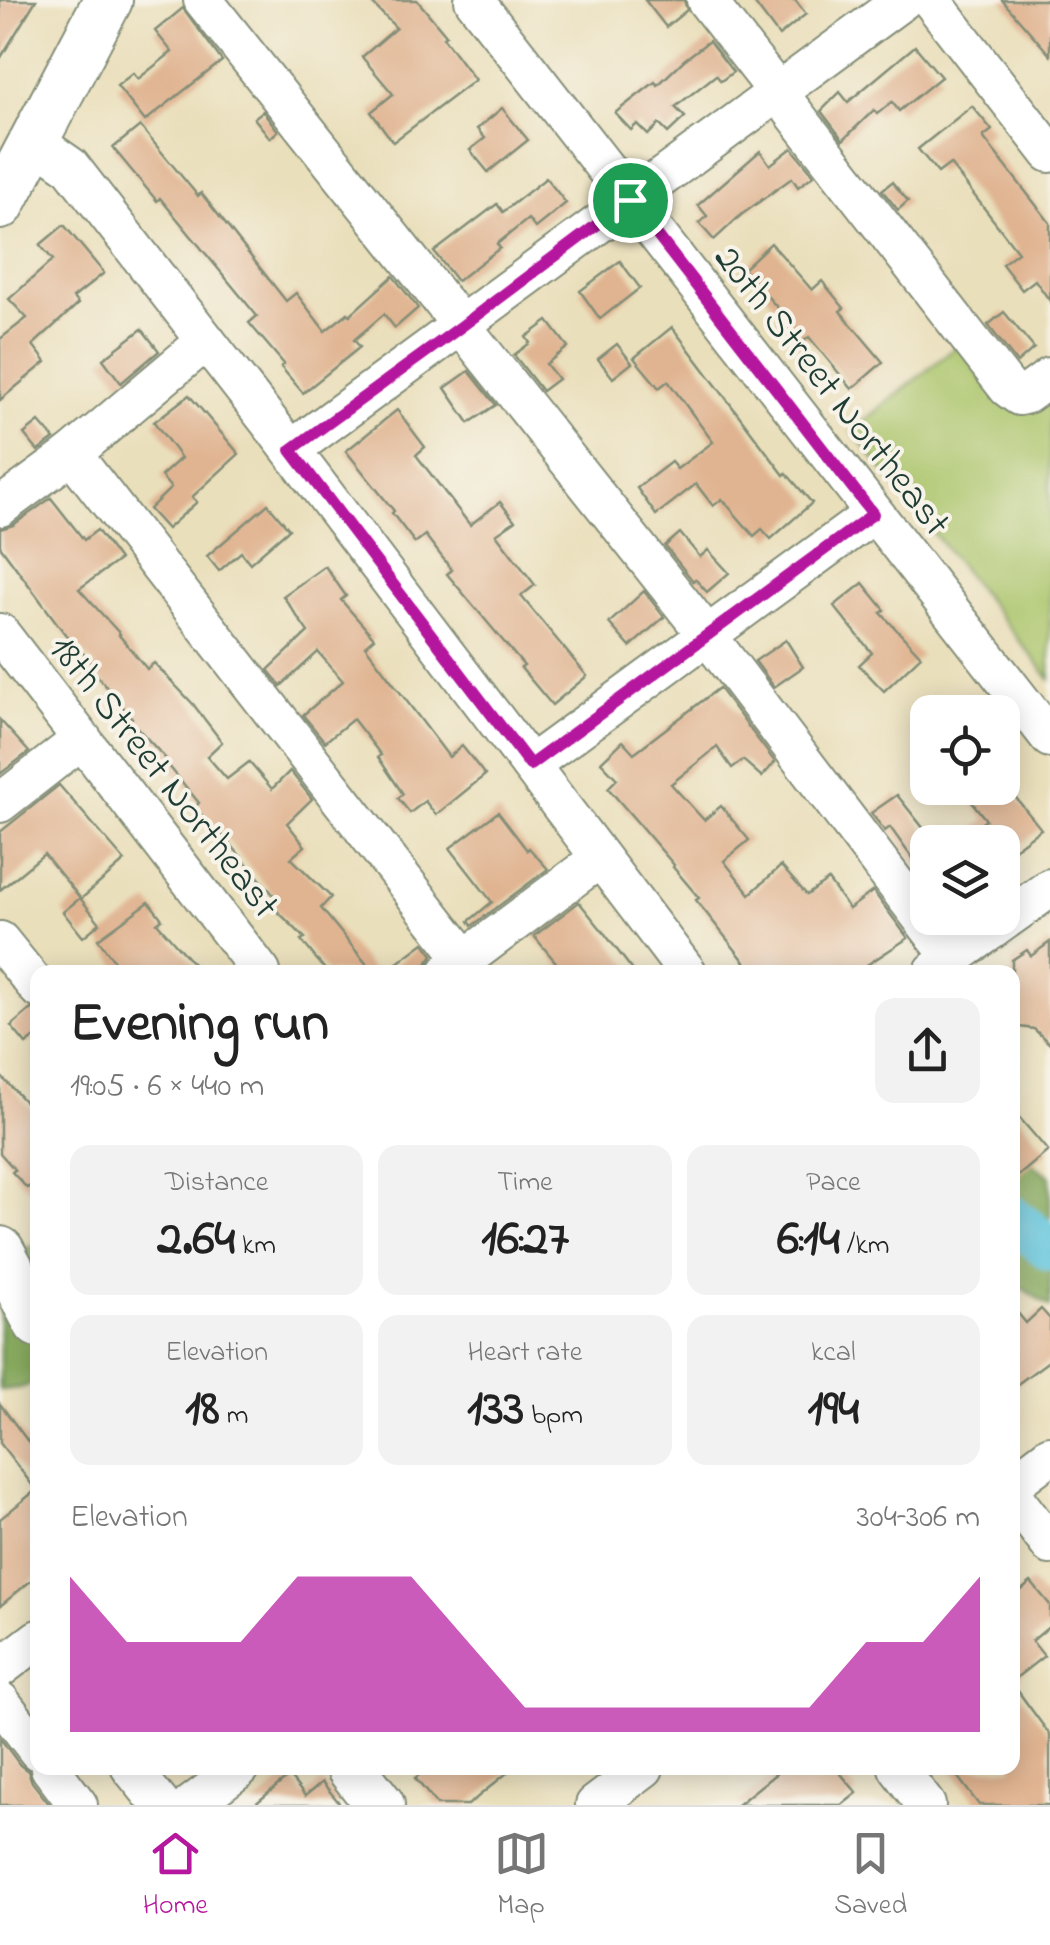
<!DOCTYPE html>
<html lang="en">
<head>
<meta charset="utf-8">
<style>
	:root { --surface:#fff; --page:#f2f2f2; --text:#222; --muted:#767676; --line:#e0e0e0; --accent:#b5179e }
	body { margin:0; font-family:"Indie Flower",sans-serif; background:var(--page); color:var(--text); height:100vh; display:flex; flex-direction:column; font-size:38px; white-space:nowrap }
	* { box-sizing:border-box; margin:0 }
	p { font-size:32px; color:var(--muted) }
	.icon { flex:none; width:55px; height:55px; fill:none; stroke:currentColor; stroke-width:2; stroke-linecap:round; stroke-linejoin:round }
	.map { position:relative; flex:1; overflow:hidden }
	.details { position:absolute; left:30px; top:965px; width:990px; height:810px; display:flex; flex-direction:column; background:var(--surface); border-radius:20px; box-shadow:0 5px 25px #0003 }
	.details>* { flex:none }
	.fabs { position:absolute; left:910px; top:695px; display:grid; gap:20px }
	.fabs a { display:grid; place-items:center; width:110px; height:110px; border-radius:20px; background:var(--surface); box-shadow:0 5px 25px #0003; font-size:50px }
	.pin { position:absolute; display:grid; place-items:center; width:85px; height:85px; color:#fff; margin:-42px; border:5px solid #fff; border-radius:50%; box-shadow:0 2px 10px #0007 }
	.round { display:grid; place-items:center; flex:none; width:105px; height:105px; border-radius:20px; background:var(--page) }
	.overview { display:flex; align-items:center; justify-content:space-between; height:170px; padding:0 40px }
	h1 { font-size:55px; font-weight:700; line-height:75px }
	.stats { display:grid; grid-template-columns:repeat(3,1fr); gap:15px; height:170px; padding:10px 40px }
	.stats div { display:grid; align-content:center; border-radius:20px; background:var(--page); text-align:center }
	.stats b { font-size:50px; font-weight:700 }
	.stats small { font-size:28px; font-weight:400 }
	.stats p { font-size:28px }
	.chart { height:280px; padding:20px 40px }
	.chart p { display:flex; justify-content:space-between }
	.chart svg { width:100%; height:180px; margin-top:10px; fill:var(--accent); opacity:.7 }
	.tabs { display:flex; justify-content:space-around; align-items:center; height:140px; border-top:2px solid var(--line); background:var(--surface); font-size:28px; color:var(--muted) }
	.tabs a { display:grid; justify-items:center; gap:5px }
	.tabs .active { color:var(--accent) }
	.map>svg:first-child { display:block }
	.green { fill:#abc56b; stroke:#658150; stroke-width:2.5 }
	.forest { fill:#88aa5f; stroke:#54744a; stroke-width:2.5 }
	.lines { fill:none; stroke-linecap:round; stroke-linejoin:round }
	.river { stroke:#5fc4dd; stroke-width:45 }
	.building { fill:#e0b491 }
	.minor-casing { stroke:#848e78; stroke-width:42 }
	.major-casing { stroke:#848e78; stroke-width:52 }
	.minor { stroke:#fff; stroke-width:38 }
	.major { stroke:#fff; stroke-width:48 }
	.route-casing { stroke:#fff; stroke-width:20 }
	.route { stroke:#b5179e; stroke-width:12 }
	.labels { text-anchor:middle; stroke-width:8; stroke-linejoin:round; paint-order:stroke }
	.street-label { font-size:40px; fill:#1f3d34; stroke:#f7f3e8 }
</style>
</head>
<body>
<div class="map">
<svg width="1050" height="1805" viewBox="0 0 1050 1805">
	<rect width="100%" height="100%" fill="#f7f3e8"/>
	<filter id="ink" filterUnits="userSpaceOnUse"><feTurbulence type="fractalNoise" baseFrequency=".01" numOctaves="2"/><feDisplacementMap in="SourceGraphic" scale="20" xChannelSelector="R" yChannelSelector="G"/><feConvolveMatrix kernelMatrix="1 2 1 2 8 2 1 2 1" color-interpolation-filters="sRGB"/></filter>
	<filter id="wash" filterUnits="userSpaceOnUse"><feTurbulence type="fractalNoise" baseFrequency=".0048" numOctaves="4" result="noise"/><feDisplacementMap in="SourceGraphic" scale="40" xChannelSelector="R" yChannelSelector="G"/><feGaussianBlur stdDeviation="2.25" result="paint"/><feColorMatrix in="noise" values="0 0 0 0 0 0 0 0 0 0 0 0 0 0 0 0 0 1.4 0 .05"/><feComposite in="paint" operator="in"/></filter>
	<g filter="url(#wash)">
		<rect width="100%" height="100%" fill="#eadfbb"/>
		<!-- green -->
		<path class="green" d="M 962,342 L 1007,404 L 1050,390 L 1050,679 L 852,431 Z"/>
		<!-- forest -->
		<g class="forest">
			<path d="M 1012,1150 L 1050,1176 L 1050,1307 L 1013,1282 Z"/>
			<path d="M 37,1244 L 37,1382 L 20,1388 L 0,1390 L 0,1256 Z"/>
		</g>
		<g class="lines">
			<!-- river -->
			<path class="river" d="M 1012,1218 L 1050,1248"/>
		</g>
		<g id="blocks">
			<!-- building -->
			<g class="building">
				<path d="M 0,0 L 36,0 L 0,59 Z"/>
				<path d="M 369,0 L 417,0 L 446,35 L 443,37 L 475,80 L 393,142 L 371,112 L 393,94 L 362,57 L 396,28 Z"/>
				<path d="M 645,0 L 684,0 L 687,10 L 666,27 Z"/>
				<path d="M 752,0 L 795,0 L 806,14 L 779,36 Z"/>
				<path d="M 1002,0 L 1050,0 L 1050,55 Z"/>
				<path d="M 183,8 L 222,61 L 145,121 L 117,86 L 133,73 L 138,79 L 172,52 L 155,31 Z"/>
				<path d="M 709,41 L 733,72 L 721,81 L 716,75 L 675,107 L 685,117 L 668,133 L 659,124 L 648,135 L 637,124 L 631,130 L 615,113 L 655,82 L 658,85 L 684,60 Z"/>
				<path d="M 915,46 L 941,77 L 899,111 L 892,102 L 877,114 L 874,110 L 843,140 L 821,111 L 840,92 L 848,102 Z"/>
				<path d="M 972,106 L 992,130 L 983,137 L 1050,223 L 1050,301 L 1035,280 L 1022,290 L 1002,264 L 1018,252 L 950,164 L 938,173 L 918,149 Z"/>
				<path d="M 502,108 L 528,140 L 488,172 L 470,150 L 485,138 L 477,129 Z"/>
				<path d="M 263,111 L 278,131 L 270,138 L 254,118 Z"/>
				<path d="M 140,126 L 198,196 L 201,193 L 286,301 L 296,293 L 325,331 L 348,313 L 350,315 L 393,276 L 418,308 L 395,328 L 384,314 L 354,340 L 360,347 L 303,393 L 281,367 L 284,364 L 249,323 L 257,316 L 160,198 L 157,201 L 113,148 Z"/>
				<path d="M 792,148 L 814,175 L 798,187 L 792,178 L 741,215 L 714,240 L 699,223 L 707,216 L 698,205 L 760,151 L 770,165 Z"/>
				<path d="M 546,178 L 566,203 L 535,228 L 528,219 L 497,244 L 500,248 L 457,281 L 434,252 L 497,204 L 503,212 Z"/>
				<path d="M 892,182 L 908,201 L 898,210 L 882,190 Z"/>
				<path d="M 64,225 L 104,273 L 73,298 L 78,304 L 33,345 L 46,362 L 0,400 L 0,339 L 27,318 L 9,299 L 53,260 L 40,245 Z"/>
				<path d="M 771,243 L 812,290 L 822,281 L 844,308 L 840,311 L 883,362 L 852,389 L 809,337 L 798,346 L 776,320 L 783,314 L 743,269 Z"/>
				<path d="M 620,261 L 640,288 L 600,319 L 580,291 Z"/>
				<path d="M 1004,312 L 1034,348 L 1017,363 L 988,325 Z"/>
				<path d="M 548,321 L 568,347 L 546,364 L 558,379 L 542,391 L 514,355 L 530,343 L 526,337 Z"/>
				<path d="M 672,327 L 784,475 L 786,473 L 812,503 L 771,539 L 762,529 L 754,536 L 722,499 L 713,506 L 696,484 L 656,515 L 637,488 L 671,462 L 677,469 L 713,442 L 668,381 L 659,388 L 634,358 Z"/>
				<path d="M 142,329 L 159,351 L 121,383 L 103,359 Z"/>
				<path d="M 617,344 L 632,363 L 613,378 L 598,359 Z"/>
				<path d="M 469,371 L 496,405 L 469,423 L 445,388 Z"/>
				<path d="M 189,395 L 239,454 L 192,497 L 197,502 L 167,529 L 149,509 L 171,488 L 161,476 L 181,458 L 154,422 Z"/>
				<path d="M 397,410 L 425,447 L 416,455 L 470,525 L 500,502 L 515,521 L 496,534 L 535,585 L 521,596 L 587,676 L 552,705 L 521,668 L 524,666 L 447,574 L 452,570 L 425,535 L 415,543 L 392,513 L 394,511 L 346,451 Z"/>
				<path d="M 39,422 L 54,439 L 38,451 L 24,434 Z"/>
				<path d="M 51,498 L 84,540 L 97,530 L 119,560 L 79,589 L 120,634 L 119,635 L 147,669 L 154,663 L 193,704 L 222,742 L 207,756 L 227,779 L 249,762 L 272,789 L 290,771 L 312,799 L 287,823 L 305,846 L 291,858 L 331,897 L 321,908 L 373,972 L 327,972 L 301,940 L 305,938 L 271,905 L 277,899 L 220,832 L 217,834 L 195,807 L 199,803 L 164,760 L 166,759 L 130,720 L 132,718 L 92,669 L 96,667 L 65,634 L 0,546 L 0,529 L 13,525 Z"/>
				<path d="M 268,504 L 289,529 L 250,563 L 241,552 L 219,571 L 207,556 Z"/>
				<path d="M 680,533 L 700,557 L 708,550 L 729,573 L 707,592 L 695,579 L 693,581 L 665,546 Z"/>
				<path d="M 325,566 L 346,596 L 341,600 L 374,638 L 365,646 L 449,757 L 462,746 L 485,775 L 436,815 L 425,801 L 410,813 L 398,798 L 403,794 L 378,757 L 381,755 L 353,719 L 325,742 L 303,715 L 343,681 L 318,652 L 281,686 L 268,670 L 308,632 L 283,596 Z"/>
				<path d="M 863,583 L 885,610 L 881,613 L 921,656 L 884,691 L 859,665 L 872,653 L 834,606 Z"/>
				<path d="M 644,591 L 664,617 L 630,647 L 609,623 Z"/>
				<path d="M 786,640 L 803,667 L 774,687 L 755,661 Z"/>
				<path d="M 719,688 L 775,762 L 762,777 L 743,760 L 732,768 L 717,747 L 671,784 L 704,820 L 721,806 L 749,840 L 724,861 L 750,894 L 781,866 L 807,895 L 828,880 L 849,909 L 873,891 L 908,938 L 856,972 L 753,972 L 696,900 L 699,898 L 673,867 L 674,865 L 608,788 L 617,779 L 601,762 L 623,741 L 634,753 Z"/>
				<path d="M 0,720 L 29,752 L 0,774 Z"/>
				<path d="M 59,785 L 125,861 L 81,899 L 44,854 L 0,890 L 0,832 Z"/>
				<path d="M 961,788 L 1008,788 L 1041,829 L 1002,858 L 1002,842 L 956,842 L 986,820 Z"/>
				<path d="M 897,795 L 928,834 L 928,888 L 916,873 L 920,869 L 890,827 L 885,831 L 871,813 Z"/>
				<path d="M 498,812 L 527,850 L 529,848 L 548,869 L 472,926 L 469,921 L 492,902 L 450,848 Z"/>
				<path d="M 80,898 L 100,923 L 83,937 L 63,912 Z"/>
				<path d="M 149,902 L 162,919 L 157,923 L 200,972 L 122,972 L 98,939 Z"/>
				<path d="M 579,902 L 605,934 L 634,972 L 564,972 L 534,936 Z"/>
				<path d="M 1050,942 L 1050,1044 L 1034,1029 L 1012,1026 L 1012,960 L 1027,950 L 1031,956 Z"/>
				<path d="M 424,943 L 433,955 L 428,962 L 426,972 L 385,972 Z"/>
				<path d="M 31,1009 L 38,1010 L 38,1035 L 26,1044 L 11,1026 Z"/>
				<path d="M 0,1075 L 38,1116 L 38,1194 L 30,1186 L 27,1188 L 12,1172 L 15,1170 L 0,1153 Z"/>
				<path d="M 1012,1109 L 1048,1151 L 1012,1181 Z"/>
				<path d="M 1012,1306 L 1026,1323 L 1041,1309 L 1050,1319 L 1050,1360 L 1012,1388 Z"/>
				<path d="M 0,1404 L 38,1455 L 38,1575 L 0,1606 L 0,1519 L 36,1490 L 0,1443 Z"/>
				<path d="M 1031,1582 L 1050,1605 L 1050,1626 L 1032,1641 L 1044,1656 L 1012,1681 L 1012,1598 Z"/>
				<path d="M 1012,1683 L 1050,1735 L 1050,1805 L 979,1805 L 951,1768 L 1012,1768 Z"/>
				<path d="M 0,1738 L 20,1765 L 28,1771 L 32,1782 L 50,1805 L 0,1805 Z"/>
				<path d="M 428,1768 L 513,1768 L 468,1805 L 437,1805 L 415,1778 Z"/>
				<path d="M 783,1768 L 836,1768 L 857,1793 L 842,1805 L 737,1805 Z"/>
				<path d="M 289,1776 L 305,1796 L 322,1782 L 341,1805 L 254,1805 Z"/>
			</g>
		</g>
	</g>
	<g filter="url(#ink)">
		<use href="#blocks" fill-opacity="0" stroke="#848e78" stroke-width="2.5"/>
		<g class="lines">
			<defs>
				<g id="minor">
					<path d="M 203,0 L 707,635 L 952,958"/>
					<path d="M 474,0 L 1050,738"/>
					<path d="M 706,0 L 1008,388 L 1019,396 L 1027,394 L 1050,377"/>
					<path d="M 931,0 L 1050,153"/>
					<path d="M 34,141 L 70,166 L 291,450 L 687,972"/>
					<path d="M 291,450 L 903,0"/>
					<path d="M 72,454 L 465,959"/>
					<path d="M 0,507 L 72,454 L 206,341"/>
					<path d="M 0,633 L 261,972"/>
					<path d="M 530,765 L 873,514"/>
					<path d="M 0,803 L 82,739"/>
					<path d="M 0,941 L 38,988"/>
					<path d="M 934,971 L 1050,888"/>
					<path d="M 448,972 L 600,858"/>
					<path d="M 1012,1484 L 1050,1455"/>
					<path d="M 1012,1495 L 1050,1545"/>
					<path d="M 0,1668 L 38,1639"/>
					<path d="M 0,1701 L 38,1751"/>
					<path d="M 50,1768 L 78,1805"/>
					<path d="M 131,1768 L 161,1805"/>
					<path d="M 898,1768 L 926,1805"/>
					<path d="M 191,1805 L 240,1768"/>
					<path d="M 595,1805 L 644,1768"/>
				</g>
				<g id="major">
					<path d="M 0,205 L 108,0"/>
					<path d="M 0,1251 L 38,1323"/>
					<path d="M 351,1768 L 380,1805"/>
				</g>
			</defs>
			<!-- minor casing -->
			<use href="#minor" class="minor-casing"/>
			<!-- major casing -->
			<use href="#major" class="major-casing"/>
			<!-- minor -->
			<use href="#minor" class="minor"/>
			<!-- major -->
			<use href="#major" class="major"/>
		</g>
	</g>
	<g class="lines" filter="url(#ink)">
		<defs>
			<path id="route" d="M 630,200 L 873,514 L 530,765 L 291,450 L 462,326 Z"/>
		</defs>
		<!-- route casing -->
		<use href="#route" class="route-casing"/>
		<!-- route -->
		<use href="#route" class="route"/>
	</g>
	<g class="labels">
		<!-- street labels -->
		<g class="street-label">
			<text transform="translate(834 389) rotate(52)" y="14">20th Street Northeast</text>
			<text transform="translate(166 775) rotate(52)" y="14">18th Street Northeast</text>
		</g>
	</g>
</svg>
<div class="fabs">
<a><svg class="icon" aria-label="locate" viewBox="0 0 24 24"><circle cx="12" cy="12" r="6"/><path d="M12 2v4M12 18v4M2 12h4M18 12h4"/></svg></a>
<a><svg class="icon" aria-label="layers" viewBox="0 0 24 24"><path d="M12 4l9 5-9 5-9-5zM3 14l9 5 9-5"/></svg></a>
</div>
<div class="pin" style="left:630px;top:200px;background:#1e9e55"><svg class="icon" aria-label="arrive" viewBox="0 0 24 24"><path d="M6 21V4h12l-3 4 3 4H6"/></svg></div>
<section class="details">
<div class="overview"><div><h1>Evening run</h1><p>19:05 · 6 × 440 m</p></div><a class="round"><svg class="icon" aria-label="share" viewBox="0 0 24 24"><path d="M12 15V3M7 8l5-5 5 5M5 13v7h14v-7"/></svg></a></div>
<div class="stats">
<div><p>Distance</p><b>2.64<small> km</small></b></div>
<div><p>Time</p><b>16:27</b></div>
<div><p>Pace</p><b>6:14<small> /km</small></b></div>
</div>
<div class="stats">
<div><p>Elevation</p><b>18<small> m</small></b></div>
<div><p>Heart rate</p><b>133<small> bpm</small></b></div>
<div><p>kcal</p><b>194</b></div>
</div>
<div class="chart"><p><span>Elevation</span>304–306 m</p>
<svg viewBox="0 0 160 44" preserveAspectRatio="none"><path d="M0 44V6L10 22L20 22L30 22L40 6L50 6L60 6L70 22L80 38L90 38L100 38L110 38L120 38L130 38L140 22L150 22L160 6V44z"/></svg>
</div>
</section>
</div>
<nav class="tabs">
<a class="active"><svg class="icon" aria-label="home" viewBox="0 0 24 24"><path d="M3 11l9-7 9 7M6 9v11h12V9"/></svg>Home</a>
<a><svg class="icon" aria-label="map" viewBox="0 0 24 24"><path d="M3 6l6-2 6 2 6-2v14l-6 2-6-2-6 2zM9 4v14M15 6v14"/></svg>Map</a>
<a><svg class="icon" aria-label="saved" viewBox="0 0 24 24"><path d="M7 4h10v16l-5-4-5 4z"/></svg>Saved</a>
</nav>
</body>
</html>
